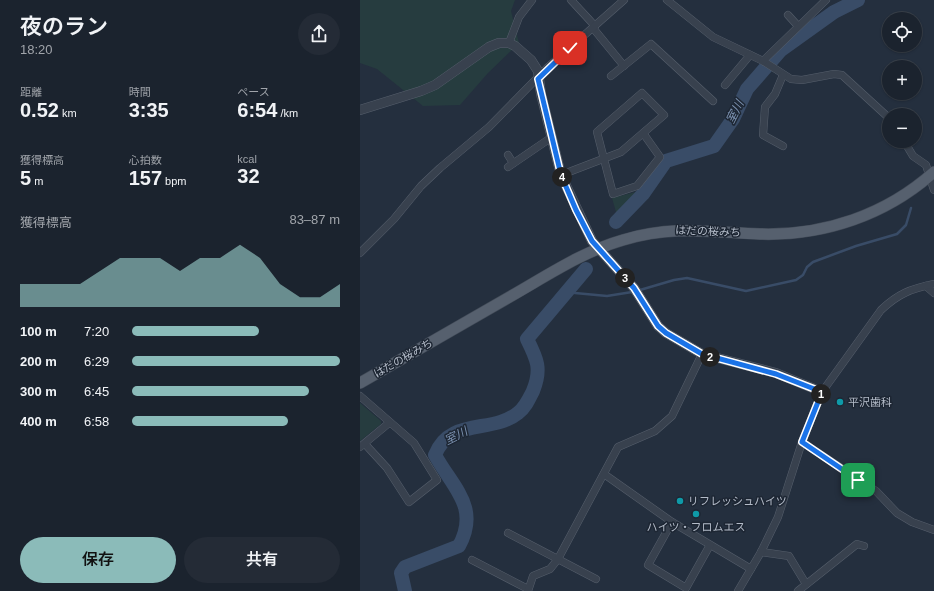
<!DOCTYPE html>
<html lang="ja">
<head>
<meta charset="utf-8">
<style>
	:root { --surface:#1b232e; --page:#242b36; --text:#f1f3f6; --muted:#a0a4aa; --line:#39404a; --accent:#8bbbb9 }
	body { margin:0; font-family:Arial,"Noto Sans JP",sans-serif; background:var(--page); color:var(--text); height:100vh; display:flex; flex-direction:column; font-size:15px; white-space:nowrap }
	* { box-sizing:border-box; margin:0 }
	p { font-size:13px; color:var(--muted) }
	.icon { flex:none; width:22px; height:22px; fill:none; stroke:currentColor; stroke-width:2; stroke-linecap:round; stroke-linejoin:round }
	.map { position:relative; flex:1; overflow:hidden }
	.details { display:flex; flex-direction:column; background:var(--surface); width:360px }
	.details>* { flex:none }
	.tools { position:absolute; left:522px; top:12px; display:grid; gap:8px }
	.tools a { display:grid; place-items:center; width:40px; height:40px; border-radius:50%; background:var(--surface); box-shadow:0 1px 3px #0004,0 0 0 1px var(--line); font-size:20px }
	.pin { position:absolute; display:grid; place-items:center; width:34px; height:34px; color:#fff; margin:-17px; border-radius:8px; box-shadow:0 2px 6px #0006 }
	.km { position:absolute; width:20px; height:20px; margin:-10px; border-radius:50%; background:#222; color:#fff; font-size:11px; line-height:20px; text-align:center }
	.round { display:grid; place-items:center; flex:none; width:42px; height:42px; border-radius:21px; background:var(--page) }
	.summary { display:flex; align-items:center; justify-content:space-between; height:68px; padding:0 20px }
	h1 { font-size:22px; font-weight:600; line-height:30px }
	.metrics { display:grid; grid-template-columns:repeat(3,1fr); gap:6px; height:68px; padding:4px 20px }
	.metrics div { display:grid; align-content:center }
	.metrics b { font-size:20px; font-weight:600 }
	.metrics small { font-size:11px; font-weight:400 }
	.metrics p { font-size:11px }
	.chart { height:112px; padding:8px 20px }
	.chart p { display:flex; justify-content:space-between }
	.chart svg { width:100%; height:72px; margin-top:4px; fill:var(--accent); opacity:.7 }
	.cta { display:flex; gap:8px; margin-top:auto; padding:8px 20px }
	.cta a { flex:1; height:46px; border-radius:24px; background:var(--accent); color:#111; font-size:16px; font-weight:600; line-height:46px; text-align:center }
	.cta a+a { background:var(--page); color:var(--text) }
	ul { padding:0 20px; list-style:none; font-size:13px }
	li { display:grid; grid-template-columns:64px 48px 1fr; align-items:center; height:30px }
	li i { height:10px; border-radius:5px; background:var(--accent) }
	main { display:flex; flex:1; min-height:0 }
	.map>svg:first-child { display:block }
	.green { fill:#263c3f }
	.lines { fill:none; stroke-linecap:round; stroke-linejoin:round }
	.stream { stroke:#394c67; stroke-width:2.5 }
	.river { stroke:#394c67; stroke-width:14 }
	.minor-casing { stroke:#565f6c; stroke-width:8 }
	.tertiary-casing { stroke:#565f6c; stroke-width:10 }
	.primary-casing { stroke:#414a57; stroke-width:12 }
	.minor { stroke:#38414e; stroke-width:7 }
	.tertiary { stroke:#38414e; stroke-width:9 }
	.primary { stroke:#56606e; stroke-width:11 }
	.route-casing { stroke:#fff; stroke-width:8 }
	.route { stroke:#1a73e8; stroke-width:5 }
	.culture-dot { fill:#0f9aa8; stroke:#1d2633; stroke-width:1.5 }
	.labels { text-anchor:middle; stroke-width:3; stroke-linejoin:round; paint-order:stroke }
	.street-label { font-size:11px; fill:#b4bcc9; stroke:#1d2633 }
	.poi-label { font-size:11px; fill:#b4bcc9; stroke:#1d2633; text-anchor:start }
	.water-label { font-size:12px; font-style:italic; fill:#7c92b1; stroke:#1d2633 }
</style>
</head>
<body>
<main>
<section class="details">
<div class="summary"><div><h1>夜のラン</h1><p>18:20</p></div><a class="round"><svg class="icon" aria-label="share" viewBox="0 0 24 24"><path d="M12 15V3M7 8l5-5 5 5M5 13v7h14v-7"/></svg></a></div>
<div class="metrics">
<div><p>距離</p><b>0.52<small> km</small></b></div>
<div><p>時間</p><b>3:35</b></div>
<div><p>ペース</p><b>6:54<small> /km</small></b></div>
</div>
<div class="metrics">
<div><p>獲得標高</p><b>5<small> m</small></b></div>
<div><p>心拍数</p><b>157<small> bpm</small></b></div>
<div><p>kcal</p><b>32</b></div>
</div>
<div class="chart"><p><span>獲得標高</span>83–87 m</p>
<svg viewBox="0 0 160 44" preserveAspectRatio="none"><path d="M0 44V30L10 30L20 30L30 30L40 22L50 14L60 14L70 14L80 22L90 14L100 14L110 6L120 14L130 30L140 38L150 38L160 30V44z"/></svg>
</div>
<ul>
<li><b>100 m</b>7:20<i style="width:61%"></i></li>
<li><b>200 m</b>6:29<i style="width:100%"></i></li>
<li><b>300 m</b>6:45<i style="width:85%"></i></li>
<li><b>400 m</b>6:58<i style="width:75%"></i></li>
</ul>
<div class="cta"><a>保存</a><a>共有</a></div>
</section>
<div class="map">
<svg width="574" height="591" viewBox="0 0 574 591">
	<rect width="100%" height="100%" fill="#242f3e"/>
	<!-- green -->
	<g class="green">
		<path d="M 0,0 L 155,0 L 151,11 L 159,43 L 128,73 L 100,105 L 63,106 L 17,69 L 0,63 Z"/>
		<path d="M 276,192 L 258,214 L 256,212 L 252,198 Z"/>
		<path d="M 0,403 L 21,421 L 21,424 L 0,441 Z"/>
	</g>
	<g class="lines">
		<!-- stream -->
		<g class="stream">
			<path d="M 208,290 L 215,293 L 247,296 L 272,292"/>
			<path d="M 280,290 L 314,280 L 327,278 L 386,291 L 436,280 L 443,275 L 447,267 L 453,262 L 496,246 L 537,234 L 546,225 L 551,208"/>
		</g>
		<!-- river -->
		<g class="river">
			<path d="M 256,222 L 283,194 L 306,161 L 354,146 L 373,119 L 387,89 L 421,50 L 474,12 L 498,0"/>
			<path d="M 45,591 L 41,573 L 45,567 L 99,546 C 120,507 93,488 75,455 C 90,417 132,434 158,413 C 165,408 169,399 173,391 C 182,369 177,359 167,339 L 226,269"/>
		</g>
		<defs>
			<g id="minor">
				<path d="M 211,0 L 235,26"/>
				<path d="M 307,0 L 353,37 L 403,61 L 431,79 L 442,80 L 474,74 L 482,75 L 529,118"/>
				<path d="M 428,15 L 438,26"/>
				<path d="M 233,28 L 264,66"/>
				<path d="M 149,43 L 159,17 L 172,0"/>
				<path d="M 403,61 L 466,0"/>
				<path d="M 423,75 L 415,94 L 405,107 L 403,135 L 423,146"/>
				<path d="M 251,76 L 291,44 L 353,101"/>
				<path d="M 365,85 L 390,55"/>
				<path d="M 544,141 L 553,156 L 566,165 L 574,190"/>
				<path d="M 148,155 L 153,163"/>
				<path d="M 148,167 L 192,137"/>
				<path d="M 201,175 L 261,152 L 304,115 L 282,93 L 237,132 L 253,194 L 277,186 L 300,157 L 283,133"/>
				<path d="M 0,253 L 34,219 L 61,186 L 80,168 L 129,127 L 187,68 L 264,0"/>
				<path d="M 566,286 L 574,293"/>
				<path d="M 0,396 L 54,443 L 77,480 L 49,502 L 27,468 L 5,444"/>
				<path d="M 442,442 L 516,491 L 537,513 L 552,522 L 574,530"/>
				<path d="M 0,447 L 29,423"/>
				<path d="M 244,474 L 312,522 L 391,569"/>
				<path d="M 312,522 L 288,565 L 326,588 L 350,545"/>
				<path d="M 148,533 L 236,579"/>
				<path d="M 401,552 L 429,556 L 446,584"/>
				<path d="M 112,560 L 168,589"/>
				<path d="M 168,591 L 173,576 L 190,569 L 198,559 L 258,447 L 295,431 L 312,416 L 342,354"/>
				<path d="M 378,591 L 401,552 L 418,517 L 442,442 L 462,392 L 521,310 C 539,293 551,289 574,284"/>
				<path d="M 438,591 L 497,544 L 504,546"/>
			</g>
			<path id="tertiary" d="M 0,110 L 61,91 L 75,85 L 129,47 L 139,43 L 149,43 L 155,46 L 171,60 L 178,71 L 181,94 L 201,175 L 232,241 L 274,288 L 298,326 L 306,333 L 342,354 L 416,373 L 462,392"/>
			<path id="primary" d="M 0,383 C 51,354 102,324 153,295 C 188,275 224,251 263,240 C 313,225 350,232 400,234 C 464,236 526,215 574,172"/>
		</defs>
		<!-- minor casing -->
		<use href="#minor" class="minor-casing"/>
		<!-- tertiary casing -->
		<use href="#tertiary" class="tertiary-casing"/>
		<!-- primary casing -->
		<use href="#primary" class="primary-casing"/>
		<!-- minor -->
		<use href="#minor" class="minor"/>
		<!-- tertiary -->
		<use href="#tertiary" class="tertiary"/>
		<!-- primary -->
		<use href="#primary" class="primary"/>
	</g>
	<g class="lines">
		<defs>
			<path id="route" d="M 210,48 L 178,79 L 201,175 L 216,210 L 232,241 L 274,288 L 298,326 L 306,333 L 342,354 L 416,374 L 462,392 L 442,442 L 498,480"/>
		</defs>
		<!-- route casing -->
		<use href="#route" class="route-casing"/>
		<!-- route -->
		<use href="#route" class="route"/>
	</g>
	<!-- markers -->
	<g class="culture-dot">
		<circle cx="480" cy="402" r="4"/>
		<circle cx="320" cy="501" r="4"/>
		<circle cx="336" cy="514" r="4"/>
	</g>
	<g class="labels">
		<!-- street labels -->
		<g class="street-label">
			<text transform="translate(348 231) rotate(2)" y="4">はだの桜みち</text>
			<text transform="translate(43 358) rotate(-30)" y="4">はだの桜みち</text>
		</g>
		<!-- poi labels -->
		<g class="poi-label">
			<text x="488" y="406">平沢歯科</text>
			<text x="328" y="505">リフレッシュハイツ</text>
			<text x="336" y="531" text-anchor="middle">ハイツ・フロムエス</text>
		</g>
		<!-- water labels -->
		<g class="water-label">
			<text transform="translate(375 112) rotate(-63)" y="4">室川</text>
			<text transform="translate(96 436) rotate(-27)" y="4">室川</text>
		</g>
	</g>
</svg>
<div class="tools">
<a><svg class="icon" aria-label="locate" viewBox="0 0 24 24"><circle cx="12" cy="12" r="6"/><path d="M12 2v4M12 18v4M2 12h4M18 12h4"/></svg></a>
<a>+</a>
<a>−</a>
</div>
<div class="pin" style="left:498px;top:480px;background:#1e9e55"><svg class="icon" aria-label="arrive" viewBox="0 0 24 24"><path d="M6 21V4h12l-3 4 3 4H6"/></svg></div>
<div class="pin" style="left:210px;top:48px;background:#d93025"><svg class="icon" aria-label="check" viewBox="0 0 24 24"><path d="M5 12l5 5 9-10"/></svg></div>
<b class="km" style="left:461px;top:394px">1</b>
<b class="km" style="left:350px;top:357px">2</b>
<b class="km" style="left:265px;top:278px">3</b>
<b class="km" style="left:202px;top:177px">4</b>
</div>
</main>
</body>
</html>
